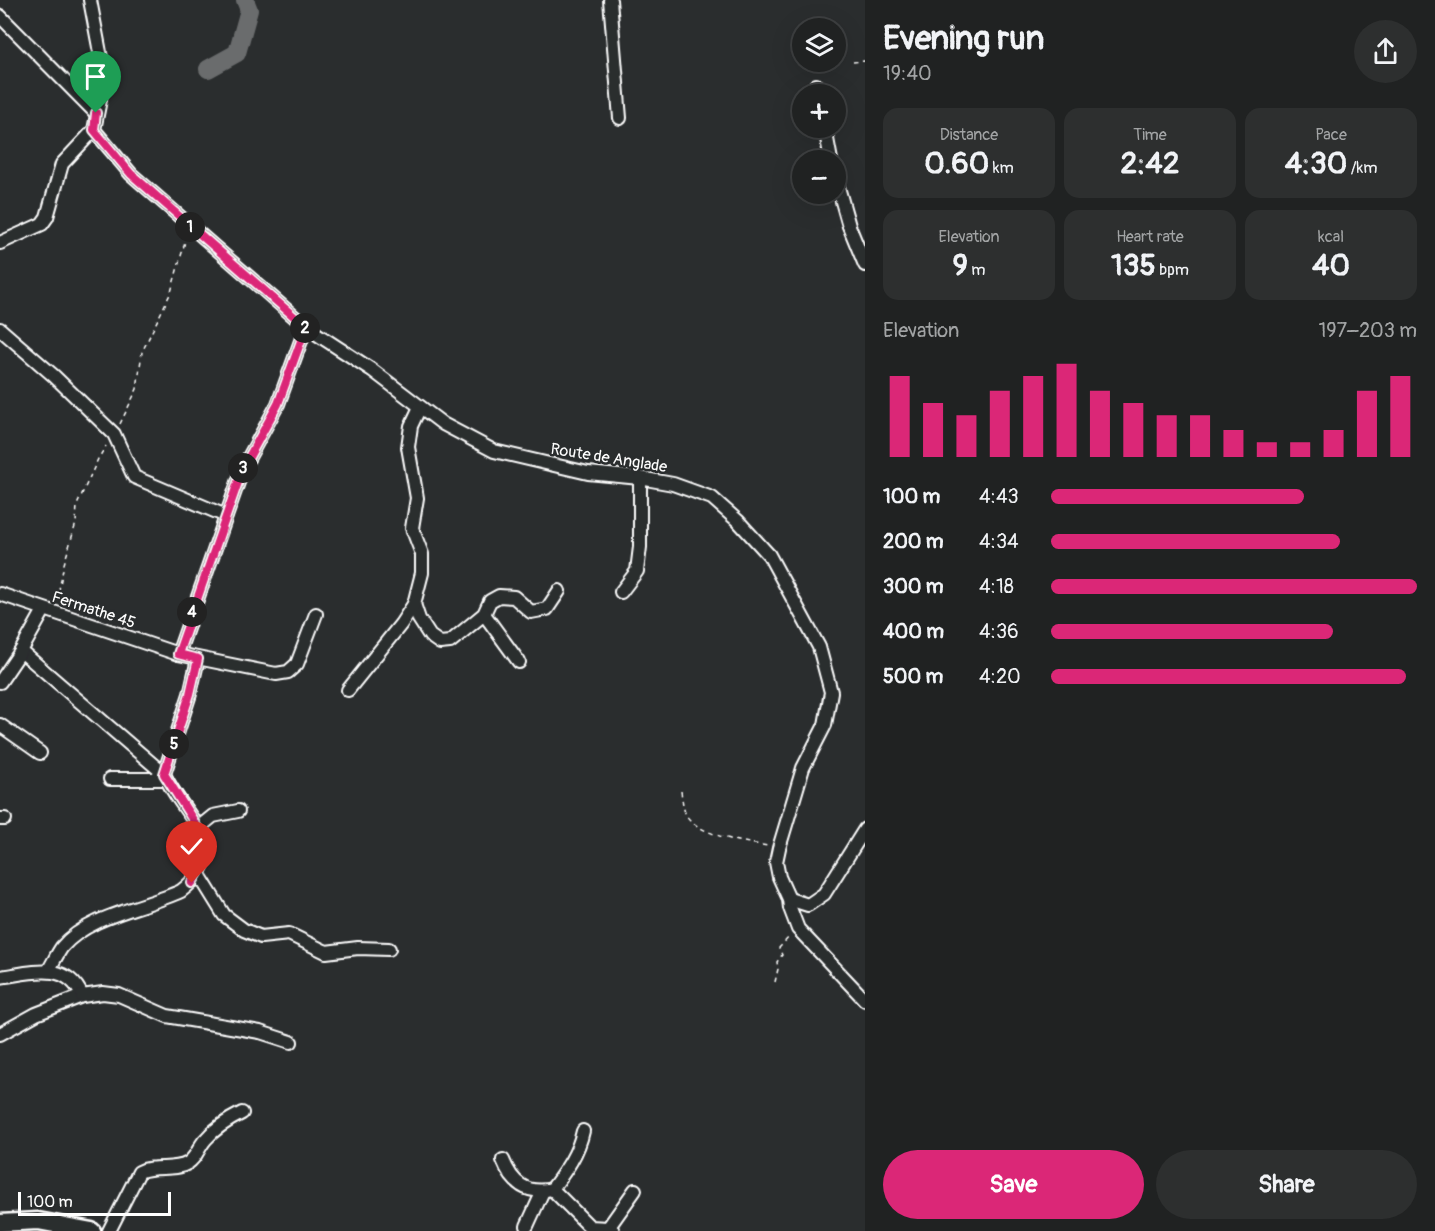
<!DOCTYPE html>
<html lang="en">
<head>
<meta charset="utf-8">
<style>
	:root { --surface:#202222; --page:#2d2f2f; --text:#f1f3f6; --muted:#a2a4a5; --line:#3d3f40; --accent:#db2777 }
	body { margin:0; font-family:Pangolin,sans-serif; background:var(--page); color:var(--text); height:100vh; display:flex; flex-direction:column; font-size:22px; white-space:nowrap }
	* { box-sizing:border-box; margin:0 }
	p { font-size:20px; color:var(--muted) }
	.icon { flex:none; width:33px; height:33px; fill:none; stroke:currentColor; stroke-width:2; stroke-linecap:round; stroke-linejoin:round }
	.map { position:relative; flex:1; overflow:hidden }
	.sheet { display:flex; flex-direction:column; background:var(--surface); width:570px }
	.sheet>* { flex:none }
	.controls { position:absolute; left:792px; top:18px; display:grid; gap:12px }
	.controls a { display:grid; place-items:center; width:54px; height:54px; border-radius:50%; background:var(--surface); box-shadow:0 6px 24px #0002,0 0 0 2px var(--line); font-size:30px }
	.scale { position:absolute; left:18px; bottom:15px; width:153px; box-sizing:border-box; padding-left:6px; border:3px solid #fff; border-top:0; font-size:16px; line-height:21px; white-space:nowrap; color:#fff; -webkit-text-stroke:4px #2a2d2e; paint-order:stroke }
	.pin { position:absolute; display:grid; place-items:center; width:51px; height:51px; color:#fff; margin:-62px -26px; border-radius:50% 50% 50% 0; rotate:-45deg; box-shadow:0 0 6px #0007 }
	.pin .icon { rotate:45deg }
	.km { position:absolute; width:30px; height:30px; margin:-15px; border-radius:50%; background:#222; color:#fff; font-size:16px; line-height:30px; text-align:center }
	.round { display:grid; place-items:center; flex:none; width:63px; height:63px; border-radius:32px; background:var(--page) }
	.headline { display:flex; align-items:center; justify-content:space-between; height:102px; padding:0 18px }
	h1 { font-size:33px; font-weight:800; line-height:45px }
	.stats { display:grid; grid-template-columns:repeat(3,1fr); gap:9px; height:102px; padding:6px 18px }
	.stats div { display:grid; align-content:center; border-radius:15px; background:var(--page); text-align:center }
	.stats b { font-size:30px; font-weight:800 }
	.stats small { font-size:16px; font-weight:400 }
	.stats p { font-size:16px }
	.chart { height:168px; padding:12px 18px }
	.chart p { display:flex; justify-content:space-between }
	.chart svg { width:100%; height:108px; margin-top:6px; stroke:var(--accent); stroke-width:6 }
	.button { display:flex; gap:12px; margin-top:auto; padding:12px 18px }
	.button a { flex:1; height:69px; border-radius:36px; background:var(--accent); color:#fff; font-size:24px; font-weight:800; line-height:69px; text-align:center }
	.button a+a { background:var(--page); color:var(--text) }
	ul { padding:0 18px; list-style:none; font-size:20px }
	li { display:grid; grid-template-columns:96px 72px 1fr; align-items:center; height:45px }
	li i { height:15px; border-radius:8px; background:var(--accent) }
	main { display:flex; flex:1; min-height:0 }
	.map>svg:first-child { display:block }
	.lines { fill:none; stroke-linecap:round; stroke-linejoin:round }
	.river { stroke:#6a6c6d; stroke-width:18 }
	.minor-casing { stroke:#fff; stroke-width:16 }
	.major-casing { stroke:#fff; stroke-width:21 }
	.path { stroke:#fff; stroke-width:1.5; stroke-dasharray:4.5 4.5; stroke-linecap:butt }
	.minor { stroke:#2a2d2e; stroke-width:12 }
	.major { stroke:#2a2d2e; stroke-width:16 }
	.route-casing { stroke:#fff; stroke-width:12 }
	.route { stroke:#db2777; stroke-width:8 }
	.labels { text-anchor:middle; stroke-width:5; stroke-linejoin:round; paint-order:stroke }
	.street-label { font-size:16px; fill:#fff; stroke:#2a2d2e }
</style>
</head>
<body>
<main>
<div class="map">
<svg width="865" height="1231" viewBox="0 0 865 1231">
	<rect width="100%" height="100%" fill="#2a2d2e"/>
	<filter id="ink" filterUnits="userSpaceOnUse"><feTurbulence type="fractalNoise" baseFrequency=".0167" numOctaves="2"/><feDisplacementMap in="SourceGraphic" scale="12" xChannelSelector="R" yChannelSelector="G"/><feConvolveMatrix kernelMatrix="1 2 1 2 8 2 1 2 1" color-interpolation-filters="sRGB"/></filter>
	<g filter="url(#ink)">
		<g class="lines">
			<!-- river -->
			<path class="river" d="M 208,69 L 237,53 L 249,10 L 245,0"/>
			<defs>
				<g id="minor">
					<path d="M 90,0 L 102,63 L 100,100 L 94,130 L 131,174 L 306,327 L 372,370 L 443,424 L 494,451 L 588,473 L 640,478 L 673,484 L 712,498 L 738,521 L 769,555 L 819,647 L 831,692 L 825,725 L 803,768 L 779,848 L 776,862 L 779,877 L 789,899 L 790,908 L 798,929 L 865,1000"/>
					<path d="M 610,0 L 620,118"/>
					<path d="M 0,16 L 96,113"/>
					<path d="M 816,85 L 818,94"/>
					<path d="M 825,128 L 831,160"/>
					<path d="M 836,180 L 849,226 L 865,265"/>
					<path d="M 0,243 L 42,224 L 47,217 L 62,164 L 94,130"/>
					<path d="M 0,329 L 54,376 L 114,434 L 134,477 L 226,516"/>
					<path d="M 621,592 L 637,571 L 640,547 L 640,478"/>
					<path d="M 0,594 L 178,654 L 276,674 L 288,672 L 297,664 L 316,614"/>
					<path d="M 414,604 L 419,619 L 430,636 L 440,643 L 450,642 L 484,614 L 490,601 L 499,596 L 514,597 L 531,612 L 547,609 L 559,591"/>
					<path d="M 484,614 L 519,662"/>
					<path d="M 21,651 L 164,774"/>
					<path d="M 178,654 L 243,468 L 278,404 L 306,327"/>
					<path d="M 0,682 L 21,651 L 44,610"/>
					<path d="M 348,690 L 401,624 L 414,604 L 422,573 L 422,554 L 412,528 L 417,498 L 408,447 L 411,426 L 420,407"/>
					<path d="M 0,725 L 40,753"/>
					<path d="M 110,779 L 166,779"/>
					<path d="M 0,819 L 5,819"/>
					<path d="M 197,829 L 213,816 L 238,811"/>
					<path d="M 198,873 L 224,915 L 244,930 L 261,937 L 289,934 L 326,952 L 358,948 L 389,949"/>
					<path d="M 789,899 L 808,905 L 824,894 L 865,829"/>
					<path d="M 48,971 C 53,963 57,954 62,947 C 89,915 145,908 181,891 C 236,848 182,816 164,774 L 190,694 L 198,659"/>
					<path d="M 0,977 C 30,973 67,960 82,996 L 36,1014 L 0,1034"/>
					<path d="M 82,996 L 103,993 L 119,995 L 167,1016 L 260,1032 L 291,1042"/>
					<path d="M 503,1160 C 512,1183 526,1195 552,1189 L 590,1227 L 608,1228 L 613,1231"/>
					<path d="M 552,1189 C 566,1170 578,1154 583,1131"/>
					<path d="M 527,1226 L 543,1191"/>
					<path d="M 608,1228 L 635,1190"/>
					<path d="M 109,1231 L 139,1172 C 154,1164 174,1172 188,1163 C 197,1157 198,1148 205,1140 C 215,1128 228,1120 242,1113"/>
				</g>
				<path id="major" d="M 0,1223 L 38,1221 L 92,1231"/>
			</defs>
			<!-- minor casing -->
			<use href="#minor" class="minor-casing"/>
			<!-- major casing -->
			<use href="#major" class="major-casing"/>
			<!-- path -->
			<g class="path">
				<path d="M 853,62 L 865,61"/>
				<path d="M 120,424 L 137,389 L 142,352 L 171,292 L 186,238"/>
				<path d="M 57,600 L 64,564 L 76,523 L 77,505 L 98,459 L 106,446"/>
				<path d="M 681,791 C 682,798 683,809 686,815 C 699,836 746,843 769,846"/>
				<path d="M 775,982 L 778,969 L 777,962 L 782,955 L 779,948 L 790,936"/>
			</g>
			<!-- minor -->
			<use href="#minor" class="minor"/>
			<!-- major -->
			<use href="#major" class="major"/>
		</g>
	</g>
	<g class="lines" filter="url(#ink)">
		<defs>
			<path id="route" d="M 96,113 L 94,130 L 131,174 L 306,327 L 278,404 L 243,468 L 178,654 L 198,659 L 190,694 L 164,774 L 193,820 L 206,846 L 206,856 L 198,873 L 192,883"/>
		</defs>
		<!-- route casing -->
		<use href="#route" class="route-casing"/>
		<!-- route -->
		<use href="#route" class="route"/>
	</g>
	<g class="labels">
		<!-- street labels -->
		<g class="street-label">
			<text transform="translate(609 457) rotate(9)" y="6">Route de Anglade</text>
			<text transform="translate(94 609) rotate(18)" y="6">Fermathe 45</text>
		</g>
	</g>
</svg>
<div class="controls">
<a><svg class="icon" aria-label="layers" viewBox="0 0 24 24"><path d="M12 4l9 5-9 5-9-5zM3 14l9 5 9-5"/></svg></a>
<a>+</a>
<a>−</a>
</div>
<div class="scale">100 m</div>
<div class="pin" style="left:96px;top:113px;background:#1e9e55"><svg class="icon" aria-label="arrive" viewBox="0 0 24 24"><path d="M6 21V4h12l-3 4 3 4H6"/></svg></div>
<div class="pin" style="left:192px;top:883px;background:#d93025"><svg class="icon" aria-label="check" viewBox="0 0 24 24"><path d="M5 12l5 5 9-10"/></svg></div>
<b class="km" style="left:190px;top:227px">1</b>
<b class="km" style="left:305px;top:328px">2</b>
<b class="km" style="left:243px;top:468px">3</b>
<b class="km" style="left:192px;top:612px">4</b>
<b class="km" style="left:174px;top:744px">5</b>
</div>
<section class="sheet">
<div class="headline"><div><h1>Evening run</h1><p>19:40</p></div><a class="round"><svg class="icon" aria-label="share" viewBox="0 0 24 24"><path d="M12 15V3M7 8l5-5 5 5M5 13v7h14v-7"/></svg></a></div>
<div class="stats">
<div><p>Distance</p><b>0.60<small> km</small></b></div>
<div><p>Time</p><b>2:42</b></div>
<div><p>Pace</p><b>4:30<small> /km</small></b></div>
</div>
<div class="stats">
<div><p>Elevation</p><b>9<small> m</small></b></div>
<div><p>Heart rate</p><b>135<small> bpm</small></b></div>
<div><p>kcal</p><b>40</b></div>
</div>
<div class="chart"><p><span>Elevation</span>197–203 m</p>
<svg viewBox="0 0 160 44" preserveAspectRatio="none"><path d="M5 44V11M15 44V22M25 44V27M35 44V17M45 44V11M55 44V6M65 44V17M75 44V22M85 44V27M95 44V27M105 44V33M115 44V38M125 44V38M135 44V33M145 44V17M155 44V11"/></svg>
</div>
<ul>
<li><b>100 m</b>4:43<i style="width:69%"></i></li>
<li><b>200 m</b>4:34<i style="width:79%"></i></li>
<li><b>300 m</b>4:18<i style="width:100%"></i></li>
<li><b>400 m</b>4:36<i style="width:77%"></i></li>
<li><b>500 m</b>4:20<i style="width:97%"></i></li>
</ul>
<div class="button"><a>Save</a><a>Share</a></div>
</section>
</main>
</body>
</html>
